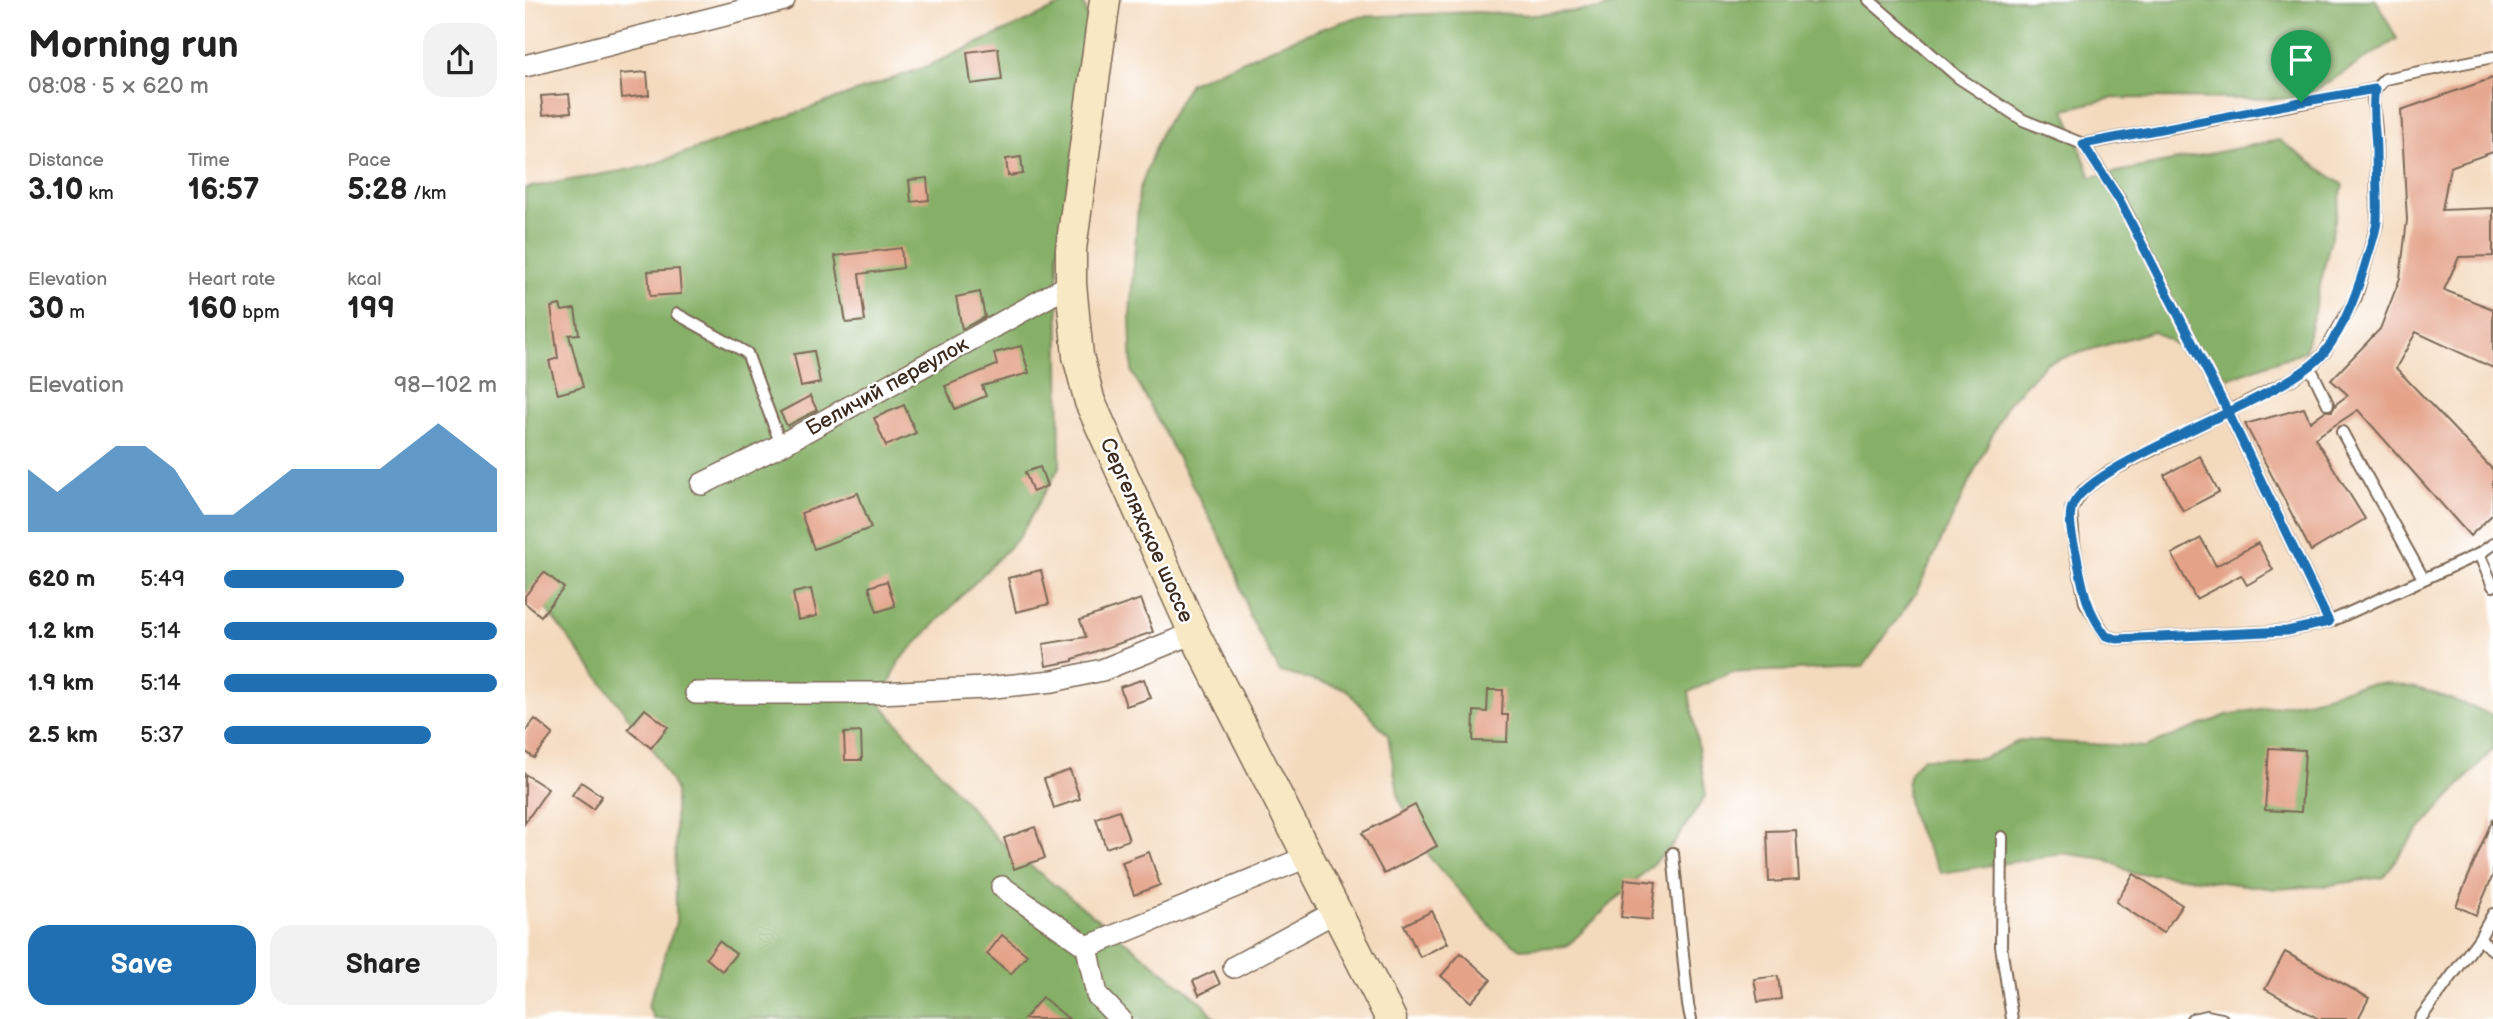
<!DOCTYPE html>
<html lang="en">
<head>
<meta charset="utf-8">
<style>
	:root { --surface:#fff; --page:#f2f2f2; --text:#222; --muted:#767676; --accent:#1f6fb2 }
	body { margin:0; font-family:"Balsamiq Sans",sans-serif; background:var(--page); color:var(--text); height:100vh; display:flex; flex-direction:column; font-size:26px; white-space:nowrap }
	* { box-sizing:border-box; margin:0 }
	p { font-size:23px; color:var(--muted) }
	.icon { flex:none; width:38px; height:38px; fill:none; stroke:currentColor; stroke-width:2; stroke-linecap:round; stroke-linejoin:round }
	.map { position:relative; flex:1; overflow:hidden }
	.sheet { display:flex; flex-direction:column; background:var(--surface); width:525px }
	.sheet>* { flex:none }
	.pin { position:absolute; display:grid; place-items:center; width:60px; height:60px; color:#fff; margin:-72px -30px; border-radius:50% 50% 50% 0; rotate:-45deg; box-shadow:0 0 7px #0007 }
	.pin .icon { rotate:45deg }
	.round { display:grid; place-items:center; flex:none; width:74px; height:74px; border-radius:21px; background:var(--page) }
	.headline { display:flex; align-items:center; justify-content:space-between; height:119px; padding:0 28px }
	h1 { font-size:38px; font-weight:700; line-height:52px }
	.figures { display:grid; grid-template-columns:repeat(3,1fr); gap:10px; height:119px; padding:7px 28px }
	.figures div { display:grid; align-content:center }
	.figures b { font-size:30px; font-weight:700 }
	.figures small { font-size:19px; font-weight:400 }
	.figures p { font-size:19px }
	.chart { height:196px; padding:14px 28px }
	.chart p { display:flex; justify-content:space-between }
	.chart svg { width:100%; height:126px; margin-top:7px; fill:var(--accent); opacity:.7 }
	.primary-button { display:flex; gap:14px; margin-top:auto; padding:14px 28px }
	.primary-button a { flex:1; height:80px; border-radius:21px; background:var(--accent); color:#fff; font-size:28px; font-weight:700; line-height:80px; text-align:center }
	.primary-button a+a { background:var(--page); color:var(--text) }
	ul { padding:0 28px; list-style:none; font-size:23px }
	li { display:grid; grid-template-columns:112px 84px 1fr; align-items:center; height:52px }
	li i { height:18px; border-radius:9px; background:var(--accent) }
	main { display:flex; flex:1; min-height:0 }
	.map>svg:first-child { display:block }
	.forest { fill:#86b068; stroke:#606d43; stroke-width:2 }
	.building { fill:#e4a288 }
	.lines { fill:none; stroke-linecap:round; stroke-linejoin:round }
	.service-casing { stroke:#7c6856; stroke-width:14 }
	.minor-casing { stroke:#7c6856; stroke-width:24 }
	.secondary-casing { stroke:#7c6856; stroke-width:33 }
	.service { stroke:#fff; stroke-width:10 }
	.minor { stroke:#fff; stroke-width:21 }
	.secondary { stroke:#f8e8c3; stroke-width:30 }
	.route-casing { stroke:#fff; stroke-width:14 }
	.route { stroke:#1f6fb2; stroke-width:9 }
	.labels { text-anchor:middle; stroke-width:5; stroke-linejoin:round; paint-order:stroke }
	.street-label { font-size:21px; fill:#3b2a1e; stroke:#fff }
</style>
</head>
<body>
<main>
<section class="sheet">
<div class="headline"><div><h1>Morning run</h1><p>08:08 · 5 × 620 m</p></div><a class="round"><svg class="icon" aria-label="share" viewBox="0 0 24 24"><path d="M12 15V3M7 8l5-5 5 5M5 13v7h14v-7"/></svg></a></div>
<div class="figures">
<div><p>Distance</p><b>3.10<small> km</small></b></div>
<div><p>Time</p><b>16:57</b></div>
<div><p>Pace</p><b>5:28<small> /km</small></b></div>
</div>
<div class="figures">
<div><p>Elevation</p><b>30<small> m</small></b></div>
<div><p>Heart rate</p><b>160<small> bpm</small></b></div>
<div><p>kcal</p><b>199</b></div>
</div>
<div class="chart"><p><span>Elevation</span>98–102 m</p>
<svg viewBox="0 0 160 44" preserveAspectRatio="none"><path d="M0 44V22L10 30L20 22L30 14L40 14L50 22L60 38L70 38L80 30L90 22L100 22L110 22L120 22L130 14L140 6L150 14L160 22V44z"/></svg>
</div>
<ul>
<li><b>620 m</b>5:49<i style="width:66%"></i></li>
<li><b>1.2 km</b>5:14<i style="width:100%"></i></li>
<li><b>1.9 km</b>5:14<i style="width:100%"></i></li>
<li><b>2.5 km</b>5:37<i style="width:76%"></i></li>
</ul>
<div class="primary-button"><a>Save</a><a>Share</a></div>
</section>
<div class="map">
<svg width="1968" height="1019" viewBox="0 0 1968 1019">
	<rect width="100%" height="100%" fill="#fff"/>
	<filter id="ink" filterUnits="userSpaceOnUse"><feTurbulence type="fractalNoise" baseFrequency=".0143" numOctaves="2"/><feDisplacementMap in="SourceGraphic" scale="14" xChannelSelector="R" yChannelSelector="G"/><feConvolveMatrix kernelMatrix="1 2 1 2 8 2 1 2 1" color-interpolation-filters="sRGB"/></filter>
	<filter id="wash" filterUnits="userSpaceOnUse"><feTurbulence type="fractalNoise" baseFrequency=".00686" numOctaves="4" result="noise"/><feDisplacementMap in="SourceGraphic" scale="28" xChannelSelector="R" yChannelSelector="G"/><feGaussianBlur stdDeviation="1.57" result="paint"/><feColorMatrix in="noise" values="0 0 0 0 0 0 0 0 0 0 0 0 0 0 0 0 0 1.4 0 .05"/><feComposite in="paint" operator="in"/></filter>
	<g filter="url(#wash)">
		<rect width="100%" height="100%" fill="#f4dabd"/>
		<!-- forest -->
		<g class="forest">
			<path d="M 548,0 L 558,0 L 568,39 L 533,249 L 535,466 L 495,536 L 374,661 L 356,704 L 473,840 L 678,1003 L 691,1019 L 129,1019 L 123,1006 L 151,922 L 150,789 L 129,751 L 22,610 L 0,591 L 0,188 L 123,166 L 403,66 Z"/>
			<path d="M 1110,0 L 1851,0 L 1872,39 L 1777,99 L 1588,98 L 1540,109 L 1566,177 L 1754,140 L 1818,185 L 1780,351 L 1705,378 L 1628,331 L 1521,363 L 1482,404 L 1391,593 L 1338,667 L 1204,673 L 1164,692 L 1181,795 L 1147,846 L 1042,946 L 996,949 L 969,930 L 905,858 L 874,799 L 863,735 L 821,689 L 755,672 L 726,619 L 707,560 L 607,372 L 605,316 L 614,191 L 635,134 L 665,83 L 778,35 L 832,17 L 950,12 L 1009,15 L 1074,9 Z"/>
			<path d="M 1854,683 C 1894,684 1930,701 1968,715 L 1968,749 L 1886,839 L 1859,877 L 1797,886 L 1750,889 L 1634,874 L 1609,874 L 1581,859 L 1535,853 L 1514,858 L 1416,873 C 1401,847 1375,807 1384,776 C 1386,769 1393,763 1398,758 L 1459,758 L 1496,740 L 1620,747 L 1702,715 L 1785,700 L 1827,687 Z"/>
		</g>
		<g id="blocks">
			<!-- building -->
			<g class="building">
				<path d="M 473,48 L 477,80 L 446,84 L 442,52 Z"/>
				<path d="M 122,72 L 124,95 L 97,98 L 95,74 Z"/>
				<path d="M 1968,78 L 1968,152 L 1925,167 L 1917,210 L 1968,208 L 1968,256 L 1934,257 L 1919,290 L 1968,309 L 1968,368 L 1891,332 L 1871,368 L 1968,470 L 1968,514 L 1945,536 L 1833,410 L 1790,438 L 1840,519 L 1786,551 L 1720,424 L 1779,408 L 1785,422 L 1800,411 L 1807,411 L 1811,404 L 1823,395 L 1806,380 L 1855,329 L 1875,278 L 1882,220 L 1876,110 Z"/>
				<path d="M 44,94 L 46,112 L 18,115 L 16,96 Z"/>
				<path d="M 496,157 L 498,174 L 483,176 L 481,159 Z"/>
				<path d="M 402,178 L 404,200 L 386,202 L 384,180 Z"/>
				<path d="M 376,248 L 378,268 L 334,274 L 340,321 L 321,323 L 310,256 Z"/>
				<path d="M 154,269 L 156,294 L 125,296 L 123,271 Z"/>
				<path d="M 455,292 L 460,317 L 437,329 L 431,297 Z"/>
				<path d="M 35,305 L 37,311 L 50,309 L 54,334 L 44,335 L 58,387 L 33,394 L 24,361 L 33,358 L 26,307 Z"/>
				<path d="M 496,346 L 504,373 L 457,386 L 461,396 L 430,409 L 420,386 L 472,365 L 469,353 Z"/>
				<path d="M 289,351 L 295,383 L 276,387 L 269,354 Z"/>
				<path d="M 285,396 L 292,410 L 262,426 L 255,412 Z"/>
				<path d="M 379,405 L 391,433 L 361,446 L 349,418 Z"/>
				<path d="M 1675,456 L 1694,492 L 1658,511 L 1639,475 Z"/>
				<path d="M 515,467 L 522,486 L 508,492 L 500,472 Z"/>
				<path d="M 333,493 L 346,528 L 289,549 L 276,513 Z"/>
				<path d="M 1676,538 L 1691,566 L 1733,543 L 1748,570 L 1722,585 L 1716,575 L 1671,599 L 1647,554 Z"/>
				<path d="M 516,570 L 524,604 L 491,612 L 483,578 Z"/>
				<path d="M 19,572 L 39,588 L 16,616 L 0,603 L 0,596 Z"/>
				<path d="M 362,581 L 370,606 L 352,612 L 344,587 Z"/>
				<path d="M 286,589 L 292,616 L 273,620 L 268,593 Z"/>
				<path d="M 616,599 L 628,632 L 548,659 L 548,661 L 521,666 L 518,644 L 561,637 L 555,620 Z"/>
				<path d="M 619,679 L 626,698 L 601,706 L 595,687 Z"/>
				<path d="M 963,690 L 978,690 L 977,715 L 983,715 L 982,742 L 948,741 L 949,711 L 962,712 Z"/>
				<path d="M 120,709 L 143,727 L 126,748 L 103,729 Z"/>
				<path d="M 10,719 L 28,734 L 9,758 L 0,751 L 0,732 Z"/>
				<path d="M 336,732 L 337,760 L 320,760 L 319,733 Z"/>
				<path d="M 1744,748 L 1780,750 L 1776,812 L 1740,810 Z"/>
				<path d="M 545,770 L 555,799 L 529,808 L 519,779 Z"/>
				<path d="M 0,774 L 23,789 L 0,823 Z"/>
				<path d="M 56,782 L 77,796 L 68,809 L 47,795 Z"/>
				<path d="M 890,805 L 912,846 L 859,874 L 837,833 Z"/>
				<path d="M 594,810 L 604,840 L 581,848 L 571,818 Z"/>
				<path d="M 1968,818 L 1968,875 L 1951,915 L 1931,906 Z"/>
				<path d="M 510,827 L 520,858 L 489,869 L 479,838 Z"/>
				<path d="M 1271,830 L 1274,880 L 1244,882 L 1242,831 Z"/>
				<path d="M 624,852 L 635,885 L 609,895 L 597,862 Z"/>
				<path d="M 1609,874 L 1657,905 L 1638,933 L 1591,902 Z"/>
				<path d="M 1100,879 L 1131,882 L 1127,920 L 1096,917 Z"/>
				<path d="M 907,911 L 923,943 L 895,957 L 879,925 Z"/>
				<path d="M 477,935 L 502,955 L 486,974 L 462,954 Z"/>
				<path d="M 194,941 L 211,954 L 197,971 L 181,958 Z"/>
				<path d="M 1760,952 L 1844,998 L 1833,1019 L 1794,1019 L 1740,989 Z"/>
				<path d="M 936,953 L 966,980 L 946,1002 L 916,976 Z"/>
				<path d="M 689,971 L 695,984 L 674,995 L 668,981 Z"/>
				<path d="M 1253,976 L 1256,999 L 1233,1002 L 1229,979 Z"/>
				<path d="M 517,997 L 544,1019 L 499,1019 Z"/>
			</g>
		</g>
	</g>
	<g filter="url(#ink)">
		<use href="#blocks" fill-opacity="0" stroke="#7c6856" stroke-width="2"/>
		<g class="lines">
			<defs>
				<g id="service">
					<path d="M 1344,0 L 1434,78 L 1498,120 L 1558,144 L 1595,200 L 1703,412 L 1804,622"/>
					<path d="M 1968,57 L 1860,79 L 1850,89 L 1848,100 L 1851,131 L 1852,224 L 1831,297 L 1800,352 L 1785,367 L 1767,379 L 1582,473 L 1558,491 L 1546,509 L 1549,543 L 1560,602 L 1581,636 L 1592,639 L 1762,631 L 1804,622 L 1954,554 L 1968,586"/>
					<path d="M 1558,144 L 1850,89"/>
					<path d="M 152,314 L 222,353 L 256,445"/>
					<path d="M 1785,367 L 1803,404"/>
					<path d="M 1817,432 L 1898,578"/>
					<path d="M 1954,554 L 1968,544"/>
					<path d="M 1477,837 L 1476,946 L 1487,1019"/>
					<path d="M 1148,853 L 1163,1005 L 1166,1019"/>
					<path d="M 1954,939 L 1968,950"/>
					<path d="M 1667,1019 L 1682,1016 L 1697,1019"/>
					<path d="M 1895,1019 L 1954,939 L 1968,914"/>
				</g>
				<g id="minor">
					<path d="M 0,66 L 259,0"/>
					<path d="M 177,484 L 256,445 L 546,284"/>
					<path d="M 171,693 L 354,693 L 460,688 L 528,681 L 577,670 L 669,633"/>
					<path d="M 477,887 L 562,947 L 572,995 L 595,1019"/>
					<path d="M 562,947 L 782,857"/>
					<path d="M 709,967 L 810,912"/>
				</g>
				<path id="secondary" d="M 580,0 L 546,249 L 546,284 L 553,356 L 565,402 L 669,633 L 866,1019"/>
			</defs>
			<!-- service casing -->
			<use href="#service" class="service-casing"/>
			<!-- minor casing -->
			<use href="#minor" class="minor-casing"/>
			<!-- secondary casing -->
			<use href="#secondary" class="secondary-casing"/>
			<!-- service -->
			<use href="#service" class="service"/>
			<!-- minor -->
			<use href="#minor" class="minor"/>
			<!-- secondary -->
			<use href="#secondary" class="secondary"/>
		</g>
	</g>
	<g class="lines" filter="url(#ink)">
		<defs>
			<path id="route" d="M 1776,102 L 1850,89 C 1846,109 1851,131 1851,152 C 1851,175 1853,198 1852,221 C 1851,231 1847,242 1844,252 C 1834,287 1822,323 1799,353 C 1761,401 1554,464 1546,510 C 1543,524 1549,544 1552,557 C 1558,589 1561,609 1581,636 L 1592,639 L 1762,631 L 1804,622 L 1703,412 L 1595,201 L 1558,144 L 1776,102"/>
		</defs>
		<!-- route casing -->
		<use href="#route" class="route-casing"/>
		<!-- route -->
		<use href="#route" class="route"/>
	</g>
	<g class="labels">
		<!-- street labels -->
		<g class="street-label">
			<text transform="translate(362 386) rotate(-29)" y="7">Беличий переулок</text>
			<text transform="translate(622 530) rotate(66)" y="7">Сергеляхское шоссе</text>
		</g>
	</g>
</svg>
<div class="pin" style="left:1776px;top:102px;background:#1e9e55"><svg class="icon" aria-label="arrive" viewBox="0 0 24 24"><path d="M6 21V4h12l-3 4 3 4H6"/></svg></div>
</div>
</main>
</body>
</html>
